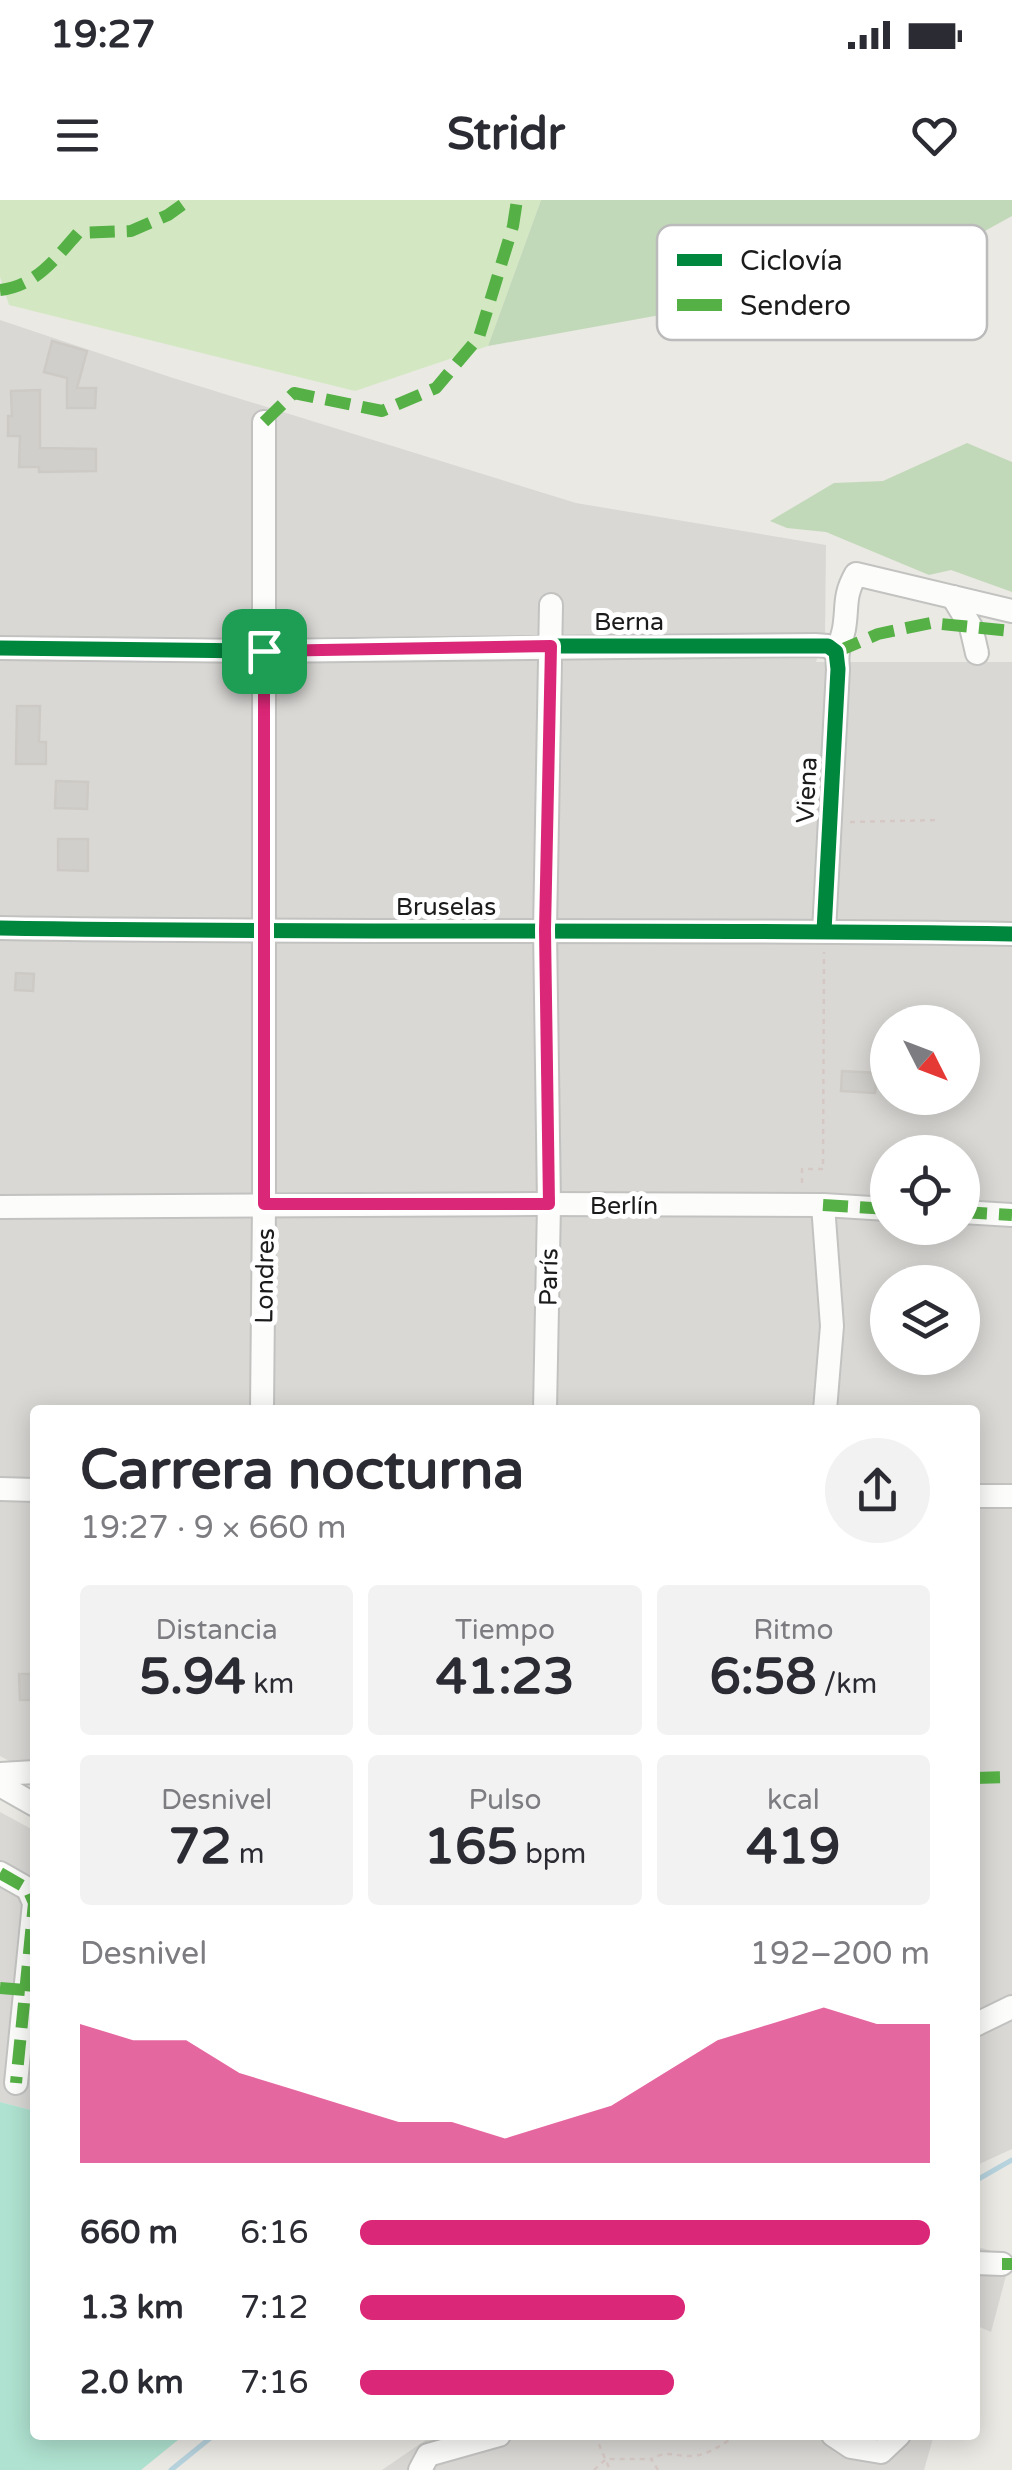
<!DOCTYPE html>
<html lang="es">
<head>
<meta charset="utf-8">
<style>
	:root { --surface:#fff; --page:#f2f2f3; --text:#2b2b33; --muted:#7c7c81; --accent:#db2777 }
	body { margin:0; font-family:"Varela Round",sans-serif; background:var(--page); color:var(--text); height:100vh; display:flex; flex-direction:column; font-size:38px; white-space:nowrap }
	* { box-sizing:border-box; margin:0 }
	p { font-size:32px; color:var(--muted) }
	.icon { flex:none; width:55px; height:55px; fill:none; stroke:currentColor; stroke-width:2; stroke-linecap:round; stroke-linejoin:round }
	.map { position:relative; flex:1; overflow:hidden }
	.sheet { position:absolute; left:30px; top:1205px; width:950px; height:1035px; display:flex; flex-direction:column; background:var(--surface); border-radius:10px; box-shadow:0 5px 25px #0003 }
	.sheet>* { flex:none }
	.needle { width:65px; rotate:132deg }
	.tools { position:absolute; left:870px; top:805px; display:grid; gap:20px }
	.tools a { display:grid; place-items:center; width:110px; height:110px; border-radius:50%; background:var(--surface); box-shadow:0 5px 25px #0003; font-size:50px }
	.pin { position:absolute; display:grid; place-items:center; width:85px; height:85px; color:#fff; margin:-42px; border-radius:20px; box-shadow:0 5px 15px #0006 }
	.round { display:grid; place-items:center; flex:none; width:105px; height:105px; border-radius:52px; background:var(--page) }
	.overview { display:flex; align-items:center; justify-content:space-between; height:170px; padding:0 50px }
	h1 { font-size:55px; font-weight:700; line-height:75px }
	.figures { display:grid; grid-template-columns:repeat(3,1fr); gap:15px; height:170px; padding:10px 50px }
	.figures div { display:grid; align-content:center; border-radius:10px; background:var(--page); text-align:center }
	.figures b { font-size:50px; font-weight:700 }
	.figures small { font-size:28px; font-weight:400 }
	.figures p { font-size:28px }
	.chart { height:280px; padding:20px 50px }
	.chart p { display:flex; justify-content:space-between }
	.chart svg { width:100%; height:180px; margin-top:10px; fill:var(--accent); opacity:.7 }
	ul { padding:0 50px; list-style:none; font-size:32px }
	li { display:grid; grid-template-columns:160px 120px 1fr; align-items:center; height:75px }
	li i { height:25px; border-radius:12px; background:var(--accent) }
	.status { display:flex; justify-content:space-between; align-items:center; height:70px; padding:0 50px; background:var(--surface); direction:ltr }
	.status svg { height:28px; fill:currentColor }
	header { display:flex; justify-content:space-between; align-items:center; height:130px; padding:0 50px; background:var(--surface); font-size:45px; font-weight:700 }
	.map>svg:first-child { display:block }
	.residential { fill:#d9d8d5; fill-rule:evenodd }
	.grass { fill:#d3e8c2 }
	.forest { fill:#c2d9b9 }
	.pitch { fill:#afe2d0 }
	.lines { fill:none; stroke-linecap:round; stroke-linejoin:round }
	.stream { stroke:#b7d3de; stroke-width:5 }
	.building { fill:#d0cfcb; stroke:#cdcac5; stroke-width:2.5 }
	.minor-casing { stroke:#c2c2c0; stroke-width:26 }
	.path { stroke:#d5c8c4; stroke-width:2.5; stroke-dasharray:5 5; stroke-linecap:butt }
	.minor { stroke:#fcfcfb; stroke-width:22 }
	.quiet { stroke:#55b145; stroke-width:12; stroke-dasharray:25 12; stroke-linecap:butt }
	.cycleway-casing { stroke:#fff; stroke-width:21 }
	.cycleway { stroke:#00873e; stroke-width:15 }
	.route-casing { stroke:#fff; stroke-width:20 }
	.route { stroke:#db2777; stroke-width:12 }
	.labels { text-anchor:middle; stroke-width:10; stroke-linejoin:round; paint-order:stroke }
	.street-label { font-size:25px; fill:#1b1b1b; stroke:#fff }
	.key { fill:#fff; stroke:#bbb; stroke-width:2.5 }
	.key-label { font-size:28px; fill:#1b1b1b }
</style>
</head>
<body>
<div class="status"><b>19:27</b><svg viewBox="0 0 49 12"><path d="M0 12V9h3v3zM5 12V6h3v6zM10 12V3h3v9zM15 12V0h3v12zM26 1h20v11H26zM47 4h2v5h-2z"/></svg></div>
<header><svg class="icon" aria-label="menu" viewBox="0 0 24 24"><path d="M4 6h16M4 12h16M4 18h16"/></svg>Stridr<svg class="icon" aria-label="heart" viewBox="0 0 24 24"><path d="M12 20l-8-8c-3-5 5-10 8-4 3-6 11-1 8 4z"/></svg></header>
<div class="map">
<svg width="1012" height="2270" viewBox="0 0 1012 2270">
	<rect width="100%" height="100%" fill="#eae9e4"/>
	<!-- residential -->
	<g class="residential">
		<path d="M 0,120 L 173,178 L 576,303 L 826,345 L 825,436 L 816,462 L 1012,462 L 1012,1949 L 975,1966 L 975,1210 L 35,1210 L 35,1575 L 0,1556 ZM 888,822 L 962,822 L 962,898 L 888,898 ZM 888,952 L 962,952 L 962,1028 L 888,1028 ZM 888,1082 L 962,1082 L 962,1158 L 888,1158 Z"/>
		<path d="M 0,1612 L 35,1631 L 35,1911 L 0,1902 Z"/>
		<path d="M 975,2046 L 1011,2057 L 991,2132 L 975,2125 Z"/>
		<path d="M 433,2235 L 934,2235 L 924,2270 L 382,2270 Z"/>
	</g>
	<!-- grass -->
	<path class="grass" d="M 0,0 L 541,0 L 488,146 L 355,191 L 9,105 L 0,77 Z"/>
	<!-- forest -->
	<g class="forest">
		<path d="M 541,0 L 1012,0 L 1012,16 L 916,69 L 488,146 Z"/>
		<path d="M 967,243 L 1012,262 L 1012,392 L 951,370 L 929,375 L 826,332 L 787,328 L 770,321 L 834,283 L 883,281 Z"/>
	</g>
	<!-- pitch -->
	<path class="pitch" d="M 0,1902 L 35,1911 L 35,2235 L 184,2235 L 141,2270 L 0,2270 Z"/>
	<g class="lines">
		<!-- stream -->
		<g class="stream">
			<path d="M 975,1981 L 1012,1960"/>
			<path d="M 171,2270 L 214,2235"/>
		</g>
	</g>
	<!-- building -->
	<g class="building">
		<path d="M 52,141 L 87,151 L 77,188 L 96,188 L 95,208 L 67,208 L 67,178 L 44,172 Z"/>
		<path d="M 40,190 L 40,248 L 96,249 L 96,271 L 39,272 L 39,267 L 19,267 L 20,236 L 8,236 L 8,216 L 12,216 L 11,191 Z"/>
		<path d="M 17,506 L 40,506 L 39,542 L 46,542 L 46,564 L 16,564 Z"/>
		<path d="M 56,581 L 88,582 L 87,609 L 55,608 Z"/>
		<path d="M 58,639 L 88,639 L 88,671 L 58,670 Z"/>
		<path d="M 16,773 L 34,774 L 33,791 L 15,790 Z"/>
		<path d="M 842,871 L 877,873 L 875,893 L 841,891 Z"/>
		<path d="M 19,1474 L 35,1474 L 35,1500 L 20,1500 Z"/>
	</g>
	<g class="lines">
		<defs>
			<g id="minor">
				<path d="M 953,397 L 971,427 L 977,453"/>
				<path d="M 0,448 L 264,451 L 815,445 L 828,446 L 836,452"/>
				<path d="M 0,728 C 337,734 675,728 1012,734"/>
				<path d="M 824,731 L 838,469 C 836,449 840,447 844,429 C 848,406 843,397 856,374 L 1012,411"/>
				<path d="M 823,1005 L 832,1126 L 825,1210"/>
				<path d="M 0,1007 L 536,1004 L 823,1005 L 888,1009"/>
				<path d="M 962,1012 L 1012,1015"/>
				<path d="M 262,1210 L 264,1005 L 264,222"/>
				<path d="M 545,1210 L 549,1004 L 545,730 L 551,405"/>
				<path d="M 0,1289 L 35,1290"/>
				<path d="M 975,1296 L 1012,1296"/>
				<path d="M 0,1574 L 35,1572"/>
				<path d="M 0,1585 L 35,1605"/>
				<path d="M 0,1673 L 28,1689 L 34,1703 L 16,1883"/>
				<path d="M 975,1825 L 1012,1807"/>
				<path d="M 975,2063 L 1002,2064"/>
				<path d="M 833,2235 L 851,2247 L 881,2252 L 899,2235"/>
				<path d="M 420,2270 L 428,2255 L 499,2235"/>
			</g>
		</defs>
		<!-- minor casing -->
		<use href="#minor" class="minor-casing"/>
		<!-- path -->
		<g class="path">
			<path d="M 850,622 L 938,620"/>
			<path d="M 802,983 L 802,969 L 823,969 L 824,752"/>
			<path d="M 595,2235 L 610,2270"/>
			<path d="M 594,2270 L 606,2259 L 650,2259"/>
			<path d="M 658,2270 L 651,2259 C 670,2249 674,2257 692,2256 C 711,2255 723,2242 739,2235"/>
		</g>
		<!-- minor -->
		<use href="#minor" class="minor"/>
		<!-- quiet -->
		<g class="quiet">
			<path d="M 0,90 C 36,86 56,58 78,33 L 131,31 L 168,15 L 189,0"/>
			<path d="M 264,222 L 294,193 L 382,211 L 436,188 L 479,137 L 513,26 L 517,0"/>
			<path d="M 836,452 L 878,434 L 931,423 L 1012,431"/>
			<path d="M 823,1005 L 888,1009"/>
			<path d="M 962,1012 L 1012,1015"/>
			<path d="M 975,1578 L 1012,1577"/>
			<path d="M 0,1673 L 28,1689 L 34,1703 L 16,1883"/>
			<path d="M 0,1788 L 25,1790"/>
			<path d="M 1002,2064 L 1012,2064"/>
		</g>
		<defs>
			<g id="cycleway">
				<path d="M 0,448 L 264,451 L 551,446 L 828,446 L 836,452 L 838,469 L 824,731"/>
				<path d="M 0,728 C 337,734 675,728 1012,734"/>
			</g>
		</defs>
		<!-- cycleway casing -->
		<use href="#cycleway" class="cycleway-casing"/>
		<!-- cycleway -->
		<use href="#cycleway" class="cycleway"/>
	</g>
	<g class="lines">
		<defs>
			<path id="route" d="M 551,446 L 545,730 L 549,1004 L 264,1004 L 264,451 Z"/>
		</defs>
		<!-- route casing -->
		<use href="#route" class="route-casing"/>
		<!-- route -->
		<use href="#route" class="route"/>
	</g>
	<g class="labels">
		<!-- street labels -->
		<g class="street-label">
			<text x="629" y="430">Berna</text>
			<text transform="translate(806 590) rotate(-87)" y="9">Viena</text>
			<text x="446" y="715">Bruselas</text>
			<text x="624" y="1014">Berlín</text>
			<text transform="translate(264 1076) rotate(-89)" y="9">Londres</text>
			<text transform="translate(548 1077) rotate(-89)" y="9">París</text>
		</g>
	</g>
	<!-- legend -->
	<rect x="657" y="25" width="330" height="115" rx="15" class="key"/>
	<rect x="677" y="54" width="45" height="12" fill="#00873e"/>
	<rect x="677" y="99" width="45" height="12" fill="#55b145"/>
	<g class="key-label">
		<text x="740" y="70">Ciclovía</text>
		<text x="740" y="115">Sendero</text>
	</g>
</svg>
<div class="tools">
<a><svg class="needle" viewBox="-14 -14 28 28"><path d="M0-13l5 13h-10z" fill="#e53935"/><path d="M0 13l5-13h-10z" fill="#7c7c81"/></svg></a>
<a><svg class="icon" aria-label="locate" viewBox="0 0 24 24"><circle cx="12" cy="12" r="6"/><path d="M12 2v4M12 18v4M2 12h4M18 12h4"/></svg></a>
<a><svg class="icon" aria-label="layers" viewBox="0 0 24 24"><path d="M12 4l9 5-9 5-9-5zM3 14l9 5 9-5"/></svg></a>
</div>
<div class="pin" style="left:264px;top:451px;background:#1e9e55"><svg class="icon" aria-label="arrive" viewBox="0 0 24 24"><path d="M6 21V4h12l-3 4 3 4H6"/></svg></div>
<section class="sheet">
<div class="overview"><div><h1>Carrera nocturna</h1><p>19:27 · 9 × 660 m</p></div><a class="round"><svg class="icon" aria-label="share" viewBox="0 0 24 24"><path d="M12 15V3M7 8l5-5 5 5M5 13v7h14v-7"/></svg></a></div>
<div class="figures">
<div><p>Distancia</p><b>5.94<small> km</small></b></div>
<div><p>Tiempo</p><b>41:23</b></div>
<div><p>Ritmo</p><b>6:58<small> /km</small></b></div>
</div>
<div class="figures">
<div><p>Desnivel</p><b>72<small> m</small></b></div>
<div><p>Pulso</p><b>165<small> bpm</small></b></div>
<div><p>kcal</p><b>419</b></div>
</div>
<div class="chart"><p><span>Desnivel</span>192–200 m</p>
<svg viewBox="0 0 160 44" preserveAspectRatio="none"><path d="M0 44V10L10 14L20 14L30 22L40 26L50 30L60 34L70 34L80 38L90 34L100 30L110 22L120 14L130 10L140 6L150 10L160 10V44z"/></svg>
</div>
<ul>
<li><b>660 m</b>6:16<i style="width:100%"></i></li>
<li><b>1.3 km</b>7:12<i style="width:57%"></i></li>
<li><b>2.0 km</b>7:16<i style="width:55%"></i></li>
</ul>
</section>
</div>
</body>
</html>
